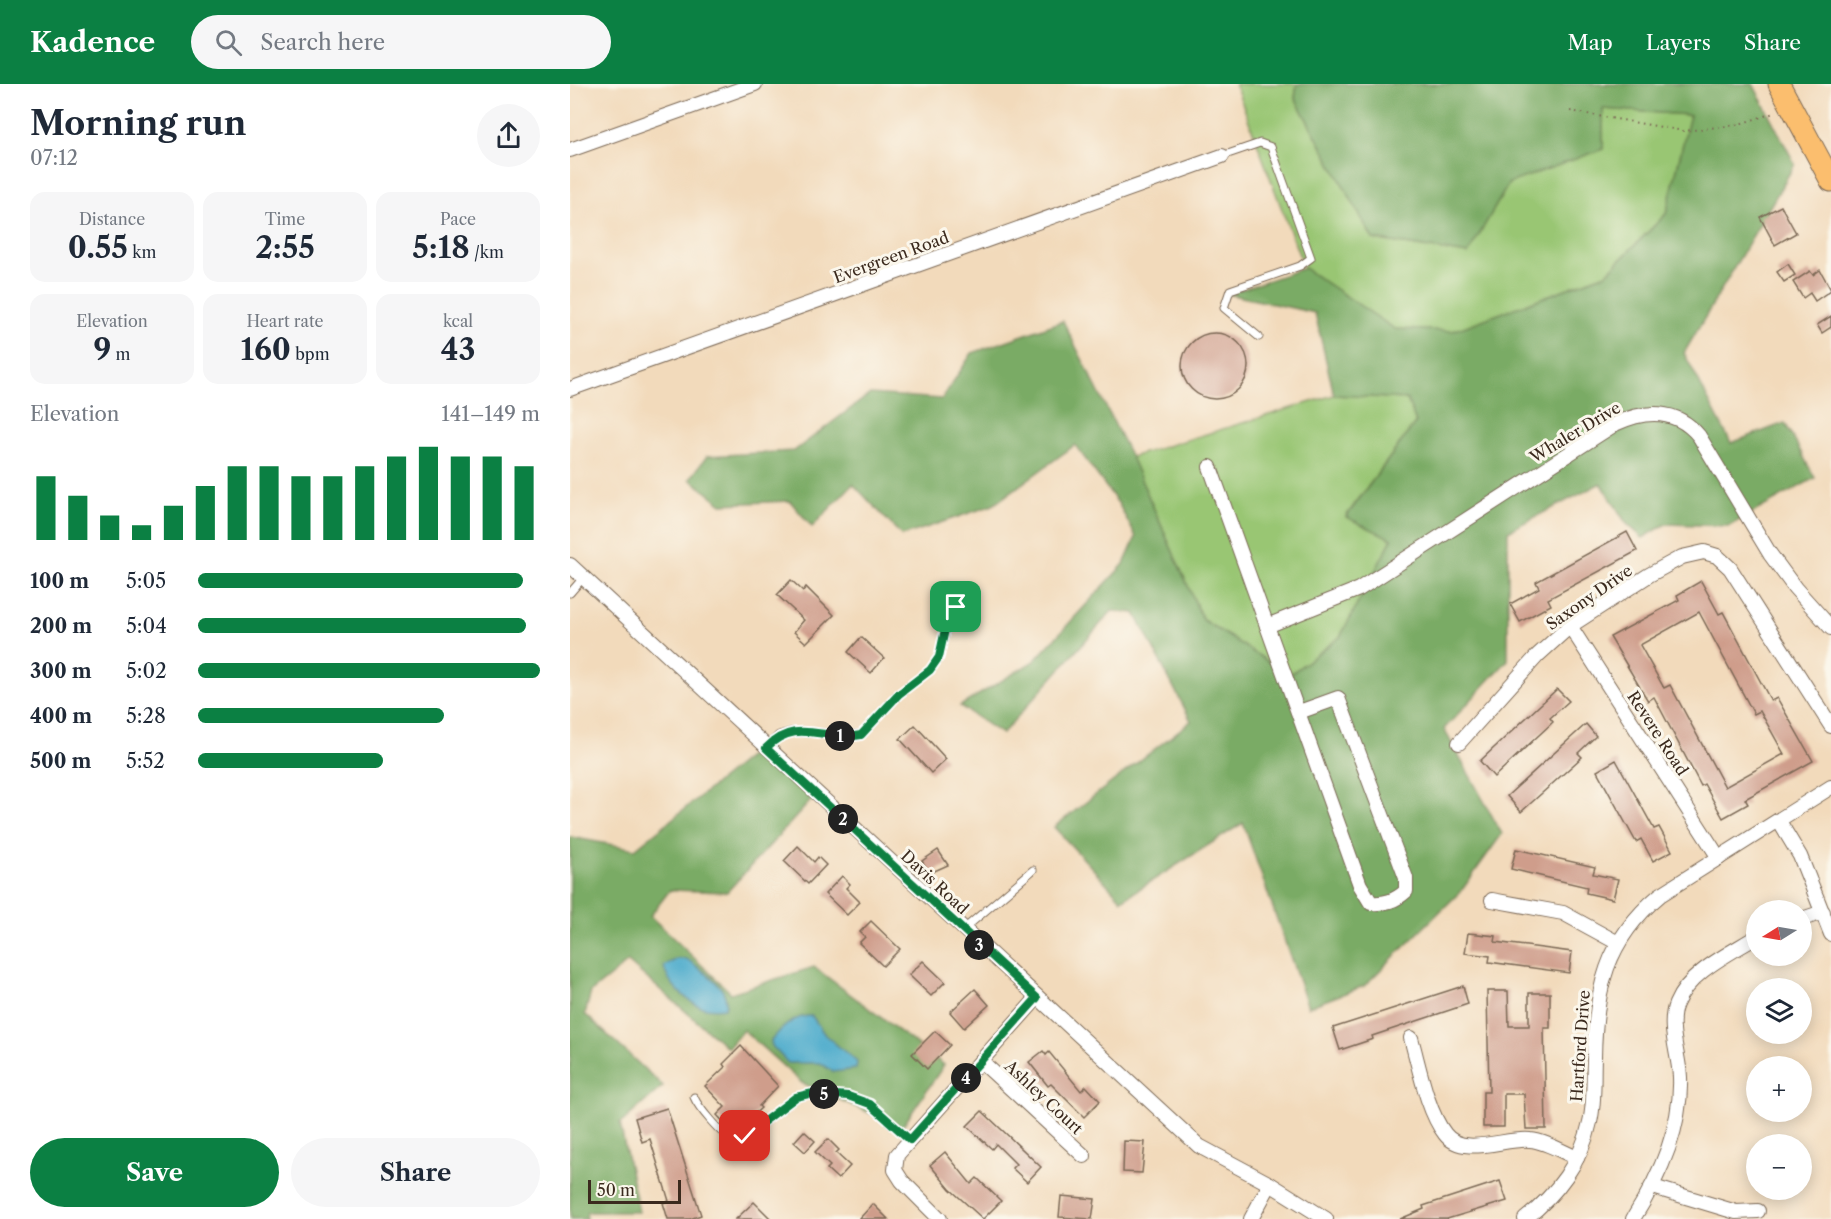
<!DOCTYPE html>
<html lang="en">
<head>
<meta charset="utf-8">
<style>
	:root { --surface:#fff; --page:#f6f6f7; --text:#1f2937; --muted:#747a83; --accent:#0b8043 }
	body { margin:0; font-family:"Libre Caslon Text",serif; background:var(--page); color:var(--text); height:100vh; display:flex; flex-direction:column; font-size:22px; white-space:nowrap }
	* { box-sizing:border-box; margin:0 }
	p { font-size:20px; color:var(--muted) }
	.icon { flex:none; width:33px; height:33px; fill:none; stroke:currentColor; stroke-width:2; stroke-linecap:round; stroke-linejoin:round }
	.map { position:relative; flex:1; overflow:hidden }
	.drawer { display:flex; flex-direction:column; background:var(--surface); width:570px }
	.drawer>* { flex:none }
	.needle { width:39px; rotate:259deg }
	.buttons { position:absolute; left:1176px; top:816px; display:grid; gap:12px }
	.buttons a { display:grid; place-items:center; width:66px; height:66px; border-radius:50%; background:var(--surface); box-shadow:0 3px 15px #0003; font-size:30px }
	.scale { position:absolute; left:18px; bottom:15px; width:93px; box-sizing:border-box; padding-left:6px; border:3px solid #3b2a1e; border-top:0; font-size:16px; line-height:21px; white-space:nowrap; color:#3b2a1e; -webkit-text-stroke:4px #fbf7ec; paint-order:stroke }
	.pin { position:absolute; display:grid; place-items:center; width:51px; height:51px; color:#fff; margin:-26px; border-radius:12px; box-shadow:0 3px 9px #0006 }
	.km { position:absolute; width:30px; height:30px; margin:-15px; border-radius:50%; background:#222; color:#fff; font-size:16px; line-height:30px; text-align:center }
	.round { display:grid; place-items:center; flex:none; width:63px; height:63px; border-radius:32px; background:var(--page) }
	.head { display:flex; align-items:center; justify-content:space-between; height:102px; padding:0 30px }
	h1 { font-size:33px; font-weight:700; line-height:45px }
	.metrics { display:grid; grid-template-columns:repeat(3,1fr); gap:9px; height:102px; padding:6px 30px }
	.metrics div { display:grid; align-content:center; border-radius:15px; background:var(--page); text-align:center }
	.metrics b { font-size:30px; font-weight:700 }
	.metrics small { font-size:16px; font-weight:400 }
	.metrics p { font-size:16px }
	.chart { height:168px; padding:12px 30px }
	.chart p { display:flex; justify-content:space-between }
	.chart svg { width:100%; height:108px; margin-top:6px; stroke:var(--accent); stroke-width:6 }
	.action { display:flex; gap:12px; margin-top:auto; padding:12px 30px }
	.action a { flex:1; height:69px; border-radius:36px; background:var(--accent); color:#fff; font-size:24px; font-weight:700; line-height:69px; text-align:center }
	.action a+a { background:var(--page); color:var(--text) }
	ul { padding:0 30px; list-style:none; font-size:20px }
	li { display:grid; grid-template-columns:96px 72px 1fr; align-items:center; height:45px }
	li i { height:15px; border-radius:8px; background:var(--accent) }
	header { display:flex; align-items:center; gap:36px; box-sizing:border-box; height:84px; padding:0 30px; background:var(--accent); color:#fff }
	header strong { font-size:28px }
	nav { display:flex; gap:33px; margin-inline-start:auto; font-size:21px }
	.search { width:420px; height:54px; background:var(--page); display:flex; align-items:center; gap:15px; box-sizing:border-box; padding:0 21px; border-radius:33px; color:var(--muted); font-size:22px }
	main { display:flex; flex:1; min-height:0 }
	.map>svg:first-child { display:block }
	.green { fill:#99c673; stroke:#6a7848; stroke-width:1.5 }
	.forest { fill:#7aab65; stroke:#5a6a42; stroke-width:1.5 }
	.water { fill:#4eaccc; stroke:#446b75; stroke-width:1.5 }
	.building { fill:#cf9d8b; fill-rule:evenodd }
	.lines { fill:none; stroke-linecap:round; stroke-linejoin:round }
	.service-casing { stroke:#7b6855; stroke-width:9 }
	.minor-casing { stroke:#7b6855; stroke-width:16 }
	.primary-casing { stroke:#7b6855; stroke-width:23 }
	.path { stroke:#7b6855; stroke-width:2; stroke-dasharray:1.5 4.5; stroke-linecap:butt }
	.service { stroke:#fff; stroke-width:7 }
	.minor { stroke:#fff; stroke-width:14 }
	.primary { stroke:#fbbe6e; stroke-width:21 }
	.route-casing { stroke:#fff; stroke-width:12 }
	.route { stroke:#0b8043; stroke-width:8 }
	.labels { text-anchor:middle; stroke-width:6; stroke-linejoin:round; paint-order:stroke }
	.street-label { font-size:16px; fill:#3b2a1e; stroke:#fbf7ec }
</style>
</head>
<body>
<header>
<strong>Kadence</strong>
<div class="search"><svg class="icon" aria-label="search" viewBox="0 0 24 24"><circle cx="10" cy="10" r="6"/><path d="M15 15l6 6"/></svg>Search here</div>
<nav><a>Map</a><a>Layers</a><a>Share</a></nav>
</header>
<main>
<section class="drawer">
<div class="head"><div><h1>Morning run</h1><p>07:12</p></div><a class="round"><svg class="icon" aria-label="share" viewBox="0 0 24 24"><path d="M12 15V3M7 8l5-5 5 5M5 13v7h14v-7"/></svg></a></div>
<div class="metrics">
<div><p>Distance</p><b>0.55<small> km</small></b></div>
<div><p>Time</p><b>2:55</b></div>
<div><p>Pace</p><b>5:18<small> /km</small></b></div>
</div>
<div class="metrics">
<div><p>Elevation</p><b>9<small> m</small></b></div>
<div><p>Heart rate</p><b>160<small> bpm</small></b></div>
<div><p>kcal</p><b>43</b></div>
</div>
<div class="chart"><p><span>Elevation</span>141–149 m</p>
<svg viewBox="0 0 160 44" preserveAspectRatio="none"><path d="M5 44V18M15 44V26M25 44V34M35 44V38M45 44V30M55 44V22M65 44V14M75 44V14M85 44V18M95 44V18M105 44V14M115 44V10M125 44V6M135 44V10M145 44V10M155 44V14"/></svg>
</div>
<ul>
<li><b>100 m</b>5:05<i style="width:95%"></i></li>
<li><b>200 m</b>5:04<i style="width:96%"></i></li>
<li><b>300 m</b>5:02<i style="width:100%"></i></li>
<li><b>400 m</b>5:28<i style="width:72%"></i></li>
<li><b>500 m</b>5:52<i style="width:54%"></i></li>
</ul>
<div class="action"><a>Save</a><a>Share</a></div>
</section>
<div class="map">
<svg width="1261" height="1135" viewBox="0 0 1261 1135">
	<rect width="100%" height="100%" fill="#fbf7ec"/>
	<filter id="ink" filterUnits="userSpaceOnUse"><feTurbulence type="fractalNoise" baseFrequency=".0167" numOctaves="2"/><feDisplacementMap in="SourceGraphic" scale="12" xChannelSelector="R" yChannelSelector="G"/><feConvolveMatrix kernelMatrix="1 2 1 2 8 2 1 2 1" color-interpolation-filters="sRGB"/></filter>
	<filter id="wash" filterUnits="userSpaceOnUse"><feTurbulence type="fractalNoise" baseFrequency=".008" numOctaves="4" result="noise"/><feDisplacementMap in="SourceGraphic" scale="24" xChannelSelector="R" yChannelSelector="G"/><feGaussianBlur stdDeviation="1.35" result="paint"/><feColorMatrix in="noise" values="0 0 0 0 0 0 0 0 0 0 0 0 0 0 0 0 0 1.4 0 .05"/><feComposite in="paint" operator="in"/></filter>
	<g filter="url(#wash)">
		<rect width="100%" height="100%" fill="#f2dabb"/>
		<!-- green -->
		<g class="green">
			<path d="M 665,0 L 727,0 L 725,14 L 803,155 L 897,170 L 939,99 L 1033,65 L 1033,25 L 1120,31 L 1096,130 L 1036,190 L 883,247 L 825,245 L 734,184 Z"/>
			<path d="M 764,311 L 837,315 L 846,338 L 776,432 L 822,455 L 770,553 L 719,591 L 633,536 L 561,373 Z"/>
		</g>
		<!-- forest -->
		<g class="forest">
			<path d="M 727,0 L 1183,0 L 1225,80 L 1114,269 L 1161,359 L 1215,339 L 1245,394 L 1159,442 L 1096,440 L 1073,454 L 1056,439 L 1031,399 L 938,447 L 938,576 L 874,645 L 932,750 L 892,806 L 794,902 L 738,923 L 673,739 L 552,816 L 484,743 L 621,637 L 565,529 L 542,527 L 432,650 L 390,622 L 464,577 L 554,480 L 566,453 L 548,419 L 505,361 L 423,421 L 332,452 L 283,400 L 242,443 L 220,417 L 152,420 L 120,395 L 137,372 L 224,367 L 300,310 L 372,315 L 402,269 L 493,237 L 561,373 L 633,536 L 719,591 L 770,553 L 822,455 L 776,433 L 846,338 L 837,315 L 764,311 L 745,229 L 658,210 L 734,184 L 825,245 L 883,247 L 1036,190 L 1096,130 L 1120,31 L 1033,25 L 1033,65 L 939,99 L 898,170 L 803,155 L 725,14 Z"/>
			<path d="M 191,663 L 245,712 L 157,808 L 100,806 L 80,832 L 161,909 L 244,883 L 374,981 L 332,1043 L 232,999 L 173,946 L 158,964 L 58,878 L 21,908 L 15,930 L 93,1002 L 50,1040 L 69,1128 L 17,1128 L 16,1135 L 0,1135 L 0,753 L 65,765 Z"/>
		</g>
		<!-- water -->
		<g class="water">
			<path d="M 107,875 L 117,875 C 131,886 162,904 155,924 C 149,925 142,925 136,924 C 120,922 95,897 94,882 Z"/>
			<path d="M 242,932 L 255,951 L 287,978 L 286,985 L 263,988 L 250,979 L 218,979 L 202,962 L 201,957 C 211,944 225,931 242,932 Z"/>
		</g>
		<g id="blocks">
			<!-- building -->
			<g class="building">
				<path d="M 1211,122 L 1226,149 L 1205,161 L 1190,133 Z"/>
				<path d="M 1218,180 L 1225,191 L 1214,198 L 1207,188 Z"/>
				<path d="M 1250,186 L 1261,206 L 1245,217 L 1240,209 L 1233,214 L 1223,198 L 1240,187 L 1243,191 Z"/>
				<path d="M 1261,232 L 1261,243 L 1252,249 L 1247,241 Z"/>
				<circle cx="645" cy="282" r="33"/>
				<path d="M 1057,448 L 1067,467 L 978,515 L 981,521 L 950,538 L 940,520 L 969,504 L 966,498 Z"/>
				<path d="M 221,496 L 233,507 L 236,503 L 264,531 L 236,559 L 224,548 L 234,536 L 207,511 Z"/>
				<path d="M 1131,497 L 1149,530 L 1153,528 L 1201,617 L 1207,614 L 1243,677 L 1175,715 L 1178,720 L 1153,734 L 1134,700 L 1131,702 L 1084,613 L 1078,617 L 1040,553 L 1109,516 L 1107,511 ZM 1129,528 L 1184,630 L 1190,627 L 1214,670 L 1155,703 L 1100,601 L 1094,604 L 1070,561 Z"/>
				<path d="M 291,553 L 314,574 L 301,589 L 278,568 Z"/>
				<path d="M 987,605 L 999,617 L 980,634 L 983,638 L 924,693 L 910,677 Z"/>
				<path d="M 1016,640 L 1026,652 L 1008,669 L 1012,673 L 951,728 L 937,712 Z"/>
				<path d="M 345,641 L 376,675 L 361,689 L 330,655 Z"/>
				<path d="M 1046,676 L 1084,745 L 1089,743 L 1102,767 L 1083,777 L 1071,755 L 1066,758 L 1027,687 Z"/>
				<path d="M 228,762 L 244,778 L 248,773 L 256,781 L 238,800 L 214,777 Z"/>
				<path d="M 946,765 L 1025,783 L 1023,790 L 1048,795 L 1043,815 L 1016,809 L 1017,803 L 941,785 Z"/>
				<path d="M 368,766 L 378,781 L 360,789 L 352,777 Z"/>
				<path d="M 272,792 L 280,800 L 276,804 L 290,818 L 277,831 L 255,810 Z"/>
				<path d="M 301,837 L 330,865 L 313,882 L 289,859 L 295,853 L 290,848 Z"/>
				<path d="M 898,849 L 926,852 L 925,858 L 1002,868 L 999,889 L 919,878 L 920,872 L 895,869 Z"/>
				<path d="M 353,877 L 375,898 L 361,912 L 339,891 Z"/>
				<path d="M 893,902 L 898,920 L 802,952 L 803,955 L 770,966 L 763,944 Z"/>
				<path d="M 405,905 L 419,921 L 394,944 L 380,928 Z"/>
				<path d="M 917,907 L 938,907 L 939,942 L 959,942 L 959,909 L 980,909 L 980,944 L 974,944 L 976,1045 L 956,1045 L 954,1010 L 934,1010 L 934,1043 L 913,1043 L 913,1008 L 919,1008 Z"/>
				<path d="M 365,947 L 380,961 L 357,985 L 342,970 Z"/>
				<path d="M 171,962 L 208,1002 L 189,1022 L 191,1024 L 164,1049 L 147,1031 L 155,1023 L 135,1002 L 155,983 L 153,980 Z"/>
				<path d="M 473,967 L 476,971 L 479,968 L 511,1007 L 516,1002 L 530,1017 L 514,1033 L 481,1000 L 478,1002 L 459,978 Z"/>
				<path d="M 97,1024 L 131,1131 L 120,1135 L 98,1135 L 93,1119 L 99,1117 L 80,1055 L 72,1058 L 65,1034 Z"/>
				<path d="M 412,1027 L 471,1083 L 457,1098 L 442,1084 L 446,1080 L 426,1060 L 422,1065 L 397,1042 Z"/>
				<path d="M 234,1047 L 245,1057 L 235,1068 L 224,1058 Z"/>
				<path d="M 258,1055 L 269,1066 L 266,1069 L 280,1082 L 268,1095 L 257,1085 L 260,1082 L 245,1068 Z"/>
				<path d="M 554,1057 L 575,1058 L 572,1089 L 553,1088 Z"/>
				<path d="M 375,1068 L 401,1100 L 407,1094 L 431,1117 L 413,1135 L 380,1105 L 360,1081 Z"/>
				<path d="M 930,1097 L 937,1117 L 877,1135 L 830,1135 L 854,1125 L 853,1122 Z"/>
				<path d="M 491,1112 L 525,1115 L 522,1135 L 489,1133 Z"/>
				<path d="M 184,1118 L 201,1135 L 166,1135 Z"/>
				<path d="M 303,1120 L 318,1135 L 289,1135 Z"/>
			</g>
		</g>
	</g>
	<g filter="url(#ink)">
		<use href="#blocks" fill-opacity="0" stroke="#7b6855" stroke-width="1.5"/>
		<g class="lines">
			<defs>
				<g id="service">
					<path d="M 652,72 L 690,59 L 701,63 L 741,174 L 730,182 L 660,206 L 654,224 L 689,253"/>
					<path d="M 0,509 L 13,494"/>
					<path d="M 196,664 L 209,651 L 220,648 L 291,651 L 329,610 L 360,586 L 369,573 L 377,541 L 386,523"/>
					<path d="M 394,845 L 463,786"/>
					<path d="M 124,1013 C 128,1023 151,1051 161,1054 C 166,1055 170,1054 175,1052 L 227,1013 L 243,1009 L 278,1012 L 300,1020 L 340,1056"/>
				</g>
				<g id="minor">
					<path d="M 0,66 L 185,0"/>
					<path d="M 0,305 L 652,72"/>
					<path d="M 640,383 L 790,801 L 801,819 C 815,820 825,817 836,807 L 836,794 L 768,614 L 729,628"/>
					<path d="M 0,481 L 629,1062 L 700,1100 L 756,1135"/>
					<path d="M 697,542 L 789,505 L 1045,340 C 1075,326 1106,324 1129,352 L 1200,470 L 1225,504 L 1261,544"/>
					<path d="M 1000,542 L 1149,774"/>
					<path d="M 889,659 L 968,571 L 1000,542 L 1079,491 L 1112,473 L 1134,468 L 1147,472 L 1160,484 L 1261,642"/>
					<path d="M 1209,737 L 1230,772 L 1261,850"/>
					<path d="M 922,816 L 993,829 L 1048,859"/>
					<path d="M 1232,835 L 1253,828"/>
					<path d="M 841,954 C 849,982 857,1027 875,1050 C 893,1074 936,1053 960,1056 C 975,1057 993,1068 1007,1074"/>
					<path d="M 411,977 L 514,1072"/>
					<path d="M 1083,1103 L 1166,1128 L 1188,1127"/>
					<path d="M 370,1135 L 332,1097 L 325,1086 L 327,1071 L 467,914"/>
					<path d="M 681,1135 L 700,1100"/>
					<path d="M 955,1135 C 986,1111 1012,1077 1020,1038 C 1025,1018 1023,995 1024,974 C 1025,906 1036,856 1090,811 L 1261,703"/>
					<path d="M 1063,1135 C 1089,1094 1112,1043 1110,993 C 1109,971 1097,941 1106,920 C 1119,888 1159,870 1186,853"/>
				</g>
				<path id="primary" d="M 1209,0 L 1261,97"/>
			</defs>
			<!-- service casing -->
			<use href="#service" class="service-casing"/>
			<!-- minor casing -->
			<use href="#minor" class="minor-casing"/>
			<!-- primary casing -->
			<use href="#primary" class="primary-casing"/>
			<!-- path -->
			<path class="path" d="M 1000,27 L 1114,47 L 1166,41 L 1204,29"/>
			<!-- service -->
			<use href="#service" class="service"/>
			<!-- minor -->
			<use href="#minor" class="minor"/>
			<!-- primary -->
			<use href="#primary" class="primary"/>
		</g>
	</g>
	<g class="lines" filter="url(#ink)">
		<defs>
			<path id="route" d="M 175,1052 L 226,1013 L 243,1009 L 278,1012 L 300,1020 L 340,1056 L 467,914 L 196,664 C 227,632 254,658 291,651 L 329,610 L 360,586 L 369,573 L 376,541 L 386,523"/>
		</defs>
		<!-- route casing -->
		<use href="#route" class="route-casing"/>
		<!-- route -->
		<use href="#route" class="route"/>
	</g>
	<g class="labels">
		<!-- street labels -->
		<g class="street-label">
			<text transform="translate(321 173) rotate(-20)" y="6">Evergreen Road</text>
			<text transform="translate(1005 348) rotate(-31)" y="6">Whaler Drive</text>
			<text transform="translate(1019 513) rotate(-35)" y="6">Saxony Drive</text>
			<text transform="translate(1088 649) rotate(57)" y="6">Revere Road</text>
			<text transform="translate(365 798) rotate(43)" y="6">Davis Road</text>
			<text transform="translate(1010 962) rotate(-86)" y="6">Hartford Drive</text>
			<text transform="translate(474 1013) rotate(43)" y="6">Ashley Court</text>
		</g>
	</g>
</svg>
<div class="buttons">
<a><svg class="needle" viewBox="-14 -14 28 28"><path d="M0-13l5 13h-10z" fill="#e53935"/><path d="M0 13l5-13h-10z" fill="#747a83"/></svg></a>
<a><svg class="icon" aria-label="layers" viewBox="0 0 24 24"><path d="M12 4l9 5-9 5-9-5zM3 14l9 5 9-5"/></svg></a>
<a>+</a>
<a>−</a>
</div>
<div class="scale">50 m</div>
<div class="pin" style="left:386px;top:523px;background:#1e9e55"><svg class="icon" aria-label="arrive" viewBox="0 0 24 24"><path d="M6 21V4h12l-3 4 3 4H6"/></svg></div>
<div class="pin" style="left:175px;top:1052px;background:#d93025"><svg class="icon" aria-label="check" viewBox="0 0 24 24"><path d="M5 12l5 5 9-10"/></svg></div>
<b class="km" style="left:270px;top:652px">1</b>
<b class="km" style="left:273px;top:735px">2</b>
<b class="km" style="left:409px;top:861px">3</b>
<b class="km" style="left:396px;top:994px">4</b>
<b class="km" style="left:254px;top:1010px">5</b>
</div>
</main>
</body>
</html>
